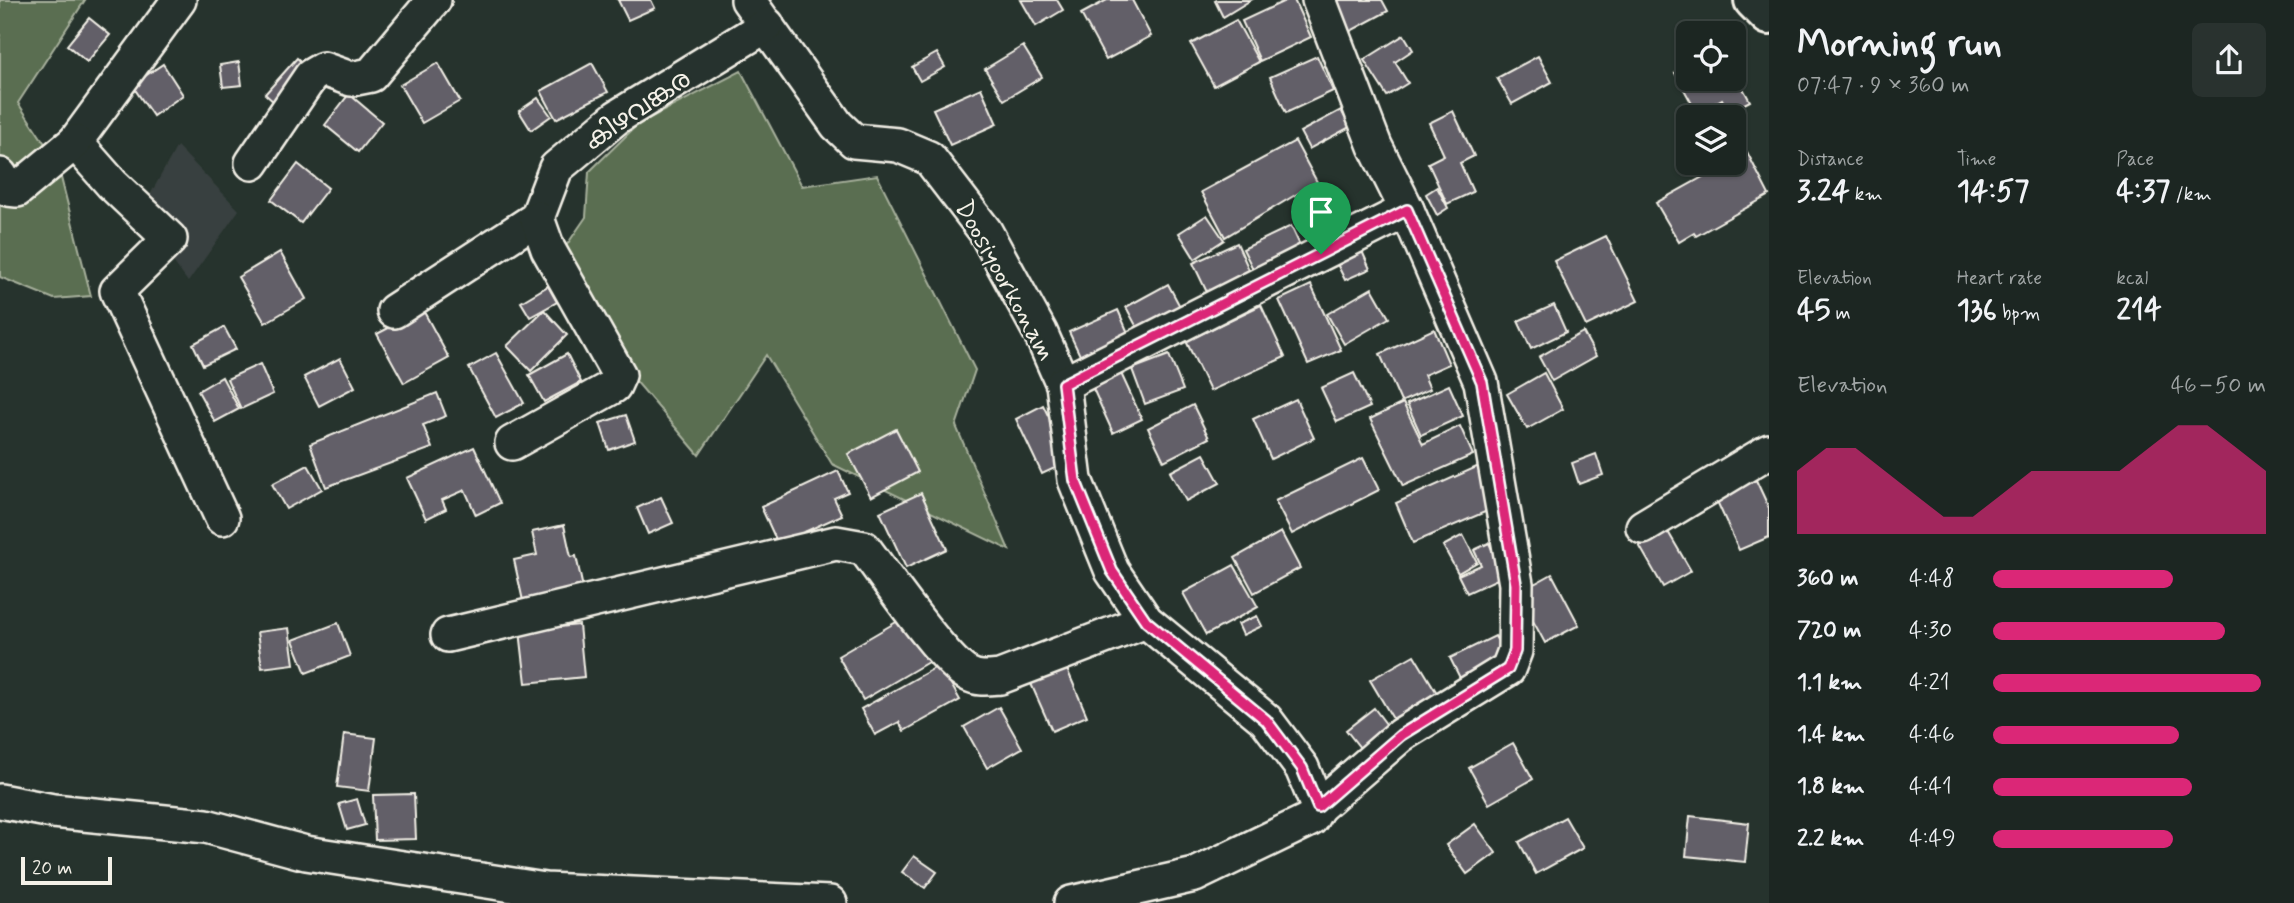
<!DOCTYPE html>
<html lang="en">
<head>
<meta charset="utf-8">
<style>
	:root { --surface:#1c2622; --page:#29322f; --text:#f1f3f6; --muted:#a0a5a5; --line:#3a4340; --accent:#db2777 }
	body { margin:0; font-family:Mynerve,"Noto Sans Malayalam",sans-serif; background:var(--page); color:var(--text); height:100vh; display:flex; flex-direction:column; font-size:26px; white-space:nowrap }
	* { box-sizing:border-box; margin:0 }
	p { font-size:23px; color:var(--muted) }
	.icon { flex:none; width:38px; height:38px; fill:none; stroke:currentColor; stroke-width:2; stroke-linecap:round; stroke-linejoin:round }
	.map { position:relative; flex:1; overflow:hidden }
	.panel { display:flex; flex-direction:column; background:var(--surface); width:525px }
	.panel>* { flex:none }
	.controls { position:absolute; left:1676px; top:21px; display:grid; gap:14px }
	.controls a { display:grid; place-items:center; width:70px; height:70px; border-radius:10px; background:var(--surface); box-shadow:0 2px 5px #0004,0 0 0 2px var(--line); font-size:35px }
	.scale { position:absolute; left:21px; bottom:18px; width:91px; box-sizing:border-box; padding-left:7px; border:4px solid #f4f1e8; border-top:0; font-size:19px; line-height:24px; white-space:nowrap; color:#f4f1e8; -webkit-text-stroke:5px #26332d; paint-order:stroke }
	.pin { position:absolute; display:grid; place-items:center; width:60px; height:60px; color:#fff; margin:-72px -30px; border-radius:50% 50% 50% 0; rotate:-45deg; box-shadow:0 0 7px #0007 }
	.pin .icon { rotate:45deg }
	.round { display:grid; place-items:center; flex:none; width:74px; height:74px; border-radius:10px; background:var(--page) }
	.head { display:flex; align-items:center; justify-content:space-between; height:119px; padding:0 28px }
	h1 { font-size:38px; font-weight:700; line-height:52px }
	.stats { display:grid; grid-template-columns:repeat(3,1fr); gap:10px; height:119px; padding:7px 28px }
	.stats div { display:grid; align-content:center }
	.stats b { font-size:30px; font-weight:700 }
	.stats small { font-size:19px; font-weight:400 }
	.stats p { font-size:19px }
	.chart { height:196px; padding:14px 28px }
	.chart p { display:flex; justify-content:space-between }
	.chart svg { width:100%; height:126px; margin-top:7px; fill:var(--accent); opacity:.7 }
	ul { padding:0 28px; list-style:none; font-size:23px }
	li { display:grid; grid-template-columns:112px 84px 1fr; align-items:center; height:52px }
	li i { height:18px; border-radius:9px; background:var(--accent) }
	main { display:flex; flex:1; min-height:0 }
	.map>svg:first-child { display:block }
	.built { fill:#38403f }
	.green { fill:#5a6e51; stroke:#a7b09c; stroke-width:2 }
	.building { fill:#625e68; stroke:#f4f1e8; stroke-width:2 }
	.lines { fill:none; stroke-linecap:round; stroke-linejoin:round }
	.street-casing { stroke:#f4f1e8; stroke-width:38 }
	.secondary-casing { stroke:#f4f1e8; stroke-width:44 }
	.street { stroke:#26332d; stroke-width:33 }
	.secondary { stroke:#26332d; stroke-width:38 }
	.route-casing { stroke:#fff; stroke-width:14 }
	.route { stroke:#db2777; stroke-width:9 }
	.labels { text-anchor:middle; stroke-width:5; stroke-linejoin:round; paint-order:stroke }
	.street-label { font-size:26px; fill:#f4f1e8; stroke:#26332d }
</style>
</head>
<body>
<main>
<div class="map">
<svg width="1769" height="903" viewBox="0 0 1769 903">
	<rect width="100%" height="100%" fill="#26332d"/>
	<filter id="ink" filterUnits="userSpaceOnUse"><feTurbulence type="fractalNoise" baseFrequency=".0143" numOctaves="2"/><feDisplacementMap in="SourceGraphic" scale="14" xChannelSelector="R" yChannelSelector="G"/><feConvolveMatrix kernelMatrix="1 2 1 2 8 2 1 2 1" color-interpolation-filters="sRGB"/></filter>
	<g filter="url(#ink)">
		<!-- built -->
		<path class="built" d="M 177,146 L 239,210 L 188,282 L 139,215 Z"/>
		<!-- green -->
		<g class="green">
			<path d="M 0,0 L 85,0 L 18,103 L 57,162 L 91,296 L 54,299 L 0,277 Z"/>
			<path d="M 741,71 L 802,186 L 877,175 L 975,370 L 956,426 L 1009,550 L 832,464 L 766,355 L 699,455 L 629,373 L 564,249 L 586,217 L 589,172 L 638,124 Z"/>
		</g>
		<!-- building -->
		<g class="building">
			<path d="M 618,0 L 651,0 L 655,8 L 628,20 Z"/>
			<path d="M 1021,0 L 1057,0 L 1063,10 L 1036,26 Z"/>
			<path d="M 1107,0 L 1132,0 L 1151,36 L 1106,60 L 1081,14 Z"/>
			<path d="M 1251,0 L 1223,17 L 1215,1 L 1217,0 Z"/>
			<path d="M 1287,0 L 1294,0 L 1311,37 L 1260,61 L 1242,21 Z"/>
			<path d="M 1331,0 L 1382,0 L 1388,11 L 1349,32 Z"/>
			<path d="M 89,18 L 110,35 L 87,62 L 67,45 Z"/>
			<path d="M 1236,20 L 1259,62 L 1214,86 L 1191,44 Z"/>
			<path d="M 1404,35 L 1413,50 L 1395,62 L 1408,83 L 1387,96 L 1364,60 Z"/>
			<path d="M 1023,46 L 1042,77 L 1004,100 L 985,69 Z"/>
			<path d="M 937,53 L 945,67 L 920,81 L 912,67 Z"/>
			<path d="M 1317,56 L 1333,91 L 1286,113 L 1270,77 Z"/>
			<path d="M 1538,56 L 1552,82 L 1512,104 L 1497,78 Z"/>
			<path d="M 297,58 L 328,85 L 296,122 L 265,94 Z"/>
			<path d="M 239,62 L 242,85 L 223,87 L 220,65 Z"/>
			<path d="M 438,63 L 460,101 L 422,123 L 400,85 Z"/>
			<path d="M 592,63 L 608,92 L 556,119 L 541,91 Z"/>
			<path d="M 163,64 L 183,95 L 153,116 L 132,85 Z"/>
			<path d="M 1689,65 L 1689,79 L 1734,79 L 1734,72 L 1750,101 L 1729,112 L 1722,99 L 1697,113 L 1675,73 Z"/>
			<path d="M 981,88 L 997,124 L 950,145 L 933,109 Z"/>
			<path d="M 349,94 L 382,122 L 358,152 L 325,125 Z"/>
			<path d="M 538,98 L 551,116 L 531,130 L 519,111 Z"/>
			<path d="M 1341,110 L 1350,127 L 1309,149 L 1300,132 Z"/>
			<path d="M 1453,111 L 1474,156 L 1460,163 L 1473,192 L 1447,204 L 1428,163 L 1444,155 L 1429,123 Z"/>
			<path d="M 1295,141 L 1317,182 L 1225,237 L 1201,192 Z"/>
			<path d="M 1747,152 L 1769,195 L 1696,236 L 1694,233 L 1679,242 L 1656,203 L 1728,163 L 1734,163 L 1734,159 Z"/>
			<path d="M 298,164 L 328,188 L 301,223 L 271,200 Z"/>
			<path d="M 1437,187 L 1448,208 L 1437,215 L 1426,194 Z"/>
			<path d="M 1341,203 L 1355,233 L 1321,248 L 1307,218 Z"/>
			<path d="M 1207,215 L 1224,240 L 1195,259 L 1179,233 Z"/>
			<path d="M 1291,226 L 1306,258 L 1259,281 L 1243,249 Z"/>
			<path d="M 1606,236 L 1638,301 L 1586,326 L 1554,261 Z"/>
			<path d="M 1237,243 L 1255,283 L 1212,303 L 1193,263 Z"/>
			<path d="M 1362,251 L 1370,269 L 1345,280 L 1336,262 Z"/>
			<path d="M 280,252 L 306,299 L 265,323 L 238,277 Z"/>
			<path d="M 1168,284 L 1183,312 L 1141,335 L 1126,307 Z"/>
			<path d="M 1311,285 L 1341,350 L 1308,364 L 1279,300 Z"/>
			<path d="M 548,286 L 557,302 L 530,317 L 521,302 Z"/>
			<path d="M 1372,288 L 1389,318 L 1344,344 L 1327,314 Z"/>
			<path d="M 1261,305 L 1285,357 L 1210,391 L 1186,341 Z"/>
			<path d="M 1554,305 L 1566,332 L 1531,349 L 1518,321 Z"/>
			<path d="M 423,310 L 449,358 L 404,383 L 377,334 Z"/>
			<path d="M 544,310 L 567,335 L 531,371 L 507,346 Z"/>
			<path d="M 1118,310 L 1132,342 L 1084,364 L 1069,332 Z"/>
			<path d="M 224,327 L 236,349 L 203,365 L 193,344 Z"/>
			<path d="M 1434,329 L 1449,364 L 1424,375 L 1430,389 L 1401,402 L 1380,354 Z"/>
			<path d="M 1583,332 L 1596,356 L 1552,381 L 1539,357 Z"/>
			<path d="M 496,353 L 524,403 L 496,418 L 469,368 Z"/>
			<path d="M 567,354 L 581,382 L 544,402 L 529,375 Z"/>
			<path d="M 1169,355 L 1183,390 L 1145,404 L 1132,369 Z"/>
			<path d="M 340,358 L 355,387 L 319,406 L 304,377 Z"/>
			<path d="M 260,364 L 273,394 L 241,409 L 227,379 Z"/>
			<path d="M 1119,369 L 1142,419 L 1113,433 L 1090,382 Z"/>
			<path d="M 1354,373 L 1370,407 L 1337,422 L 1321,388 Z"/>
			<path d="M 1544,373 L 1563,409 L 1527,429 L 1507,394 Z"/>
			<path d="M 222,377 L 239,409 L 215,422 L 198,391 Z"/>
			<path d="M 1449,385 L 1463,416 L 1421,435 L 1407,404 Z"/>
			<path d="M 437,393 L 446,416 L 423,425 L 432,448 L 326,487 L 310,444 Z"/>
			<path d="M 1296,399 L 1314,438 L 1271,459 L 1253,419 Z"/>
			<path d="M 1403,403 L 1423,444 L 1460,426 L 1473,455 L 1403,486 L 1370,419 Z"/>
			<path d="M 1043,405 L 1070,461 L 1042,474 L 1016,419 Z"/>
			<path d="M 1193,405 L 1209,438 L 1164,461 L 1148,428 Z"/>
			<path d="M 626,415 L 635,441 L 609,450 L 600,423 Z"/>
			<path d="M 896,429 L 918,472 L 871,497 L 848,454 Z"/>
			<path d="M 474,447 L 500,503 L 476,515 L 465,490 L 442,500 L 446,509 L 426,519 L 407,478 Z"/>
			<path d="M 1204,454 L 1220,483 L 1186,501 L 1170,472 Z"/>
			<path d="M 1596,454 L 1603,475 L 1579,484 L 1572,463 Z"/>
			<path d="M 1363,458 L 1379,490 L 1292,534 L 1275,501 Z"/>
			<path d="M 308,465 L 322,489 L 286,509 L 272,484 Z"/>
			<path d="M 1481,465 L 1499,506 L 1413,543 L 1396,503 Z"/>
			<path d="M 838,471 L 848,492 L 834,498 L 842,515 L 778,544 L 761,507 Z"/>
			<path d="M 1756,480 L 1769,508 L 1769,537 L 1739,550 L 1716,499 Z"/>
			<path d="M 921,493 L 947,549 L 906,568 L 880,512 Z"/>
			<path d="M 661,497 L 673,523 L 648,534 L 637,508 Z"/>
			<path d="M 564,525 L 571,557 L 576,556 L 583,588 L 523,601 L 514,560 L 537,555 L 532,532 Z"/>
			<path d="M 1667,530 L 1691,571 L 1663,587 L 1639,545 Z"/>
			<path d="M 1281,532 L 1300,568 L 1254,593 L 1235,558 Z"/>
			<path d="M 1463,535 L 1477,562 L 1458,573 L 1443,546 Z"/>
			<path d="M 1489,543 L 1504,576 L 1467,593 L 1458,575 L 1481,565 L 1474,550 Z"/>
			<path d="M 1234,565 L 1258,607 L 1206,635 L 1183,593 Z"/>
			<path d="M 1552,574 L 1579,625 L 1545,643 L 1518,593 Z"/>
			<path d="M 910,614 L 935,658 L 863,700 L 838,656 Z"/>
			<path d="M 1257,616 L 1262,626 L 1243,635 L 1238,624 Z"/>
			<path d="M 338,623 L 350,656 L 306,673 L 293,640 Z"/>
			<path d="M 579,625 L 584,677 L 526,683 L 520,631 Z"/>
			<path d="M 289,628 L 294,664 L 262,668 L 257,632 Z"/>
			<path d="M 1495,636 L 1508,662 L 1463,684 L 1450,658 Z"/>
			<path d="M 1414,655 L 1440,698 L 1396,724 L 1370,680 Z"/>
			<path d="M 1064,662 L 1087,716 L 1052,731 L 1028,677 Z"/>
			<path d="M 940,665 L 960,700 L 904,731 L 899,722 L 875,735 L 861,709 Z"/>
			<path d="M 999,707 L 1022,748 L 987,768 L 964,727 Z"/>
			<path d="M 1374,708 L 1395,736 L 1368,758 L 1346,730 Z"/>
			<path d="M 344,734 L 376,738 L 369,791 L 337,787 Z"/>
			<path d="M 1513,743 L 1533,779 L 1489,804 L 1469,768 Z"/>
			<path d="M 414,794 L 416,839 L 375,840 L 373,795 Z"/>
			<path d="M 357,799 L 365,825 L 347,830 L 339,804 Z"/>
			<path d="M 1690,816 L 1749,823 L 1745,862 L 1686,856 Z"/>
			<path d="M 1565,817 L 1583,848 L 1536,874 L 1519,842 Z"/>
			<path d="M 1475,824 L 1496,853 L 1467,874 L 1446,845 Z"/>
			<path d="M 914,856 L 937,872 L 925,888 L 902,872 Z"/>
		</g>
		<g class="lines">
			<defs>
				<g id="street">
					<path d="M 179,0 L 75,142 L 112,184 L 170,239 L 117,291 L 222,518"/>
					<path d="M 748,0 L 837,125 L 854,141 L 898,145 L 929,158 L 985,231 L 1040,332 L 1063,384 L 1075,480 L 1112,571 L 1146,621 L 1266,720 L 1302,768 L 1318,807 L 1311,819 L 1195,875 L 1071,903"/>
					<path d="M 252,163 L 311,76 L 323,69 L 351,79 L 371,75 L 434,0"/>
					<path d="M 0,175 L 8,189 L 17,190 L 75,142"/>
					<path d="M 394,311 L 537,218 L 556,168 L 617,117 L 767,25"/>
					<path d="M 1063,384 L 1407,210"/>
					<path d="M 512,443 L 614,386 L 619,375 L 548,249 L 537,218"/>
					<path d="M 1643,527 L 1769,451"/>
					<path d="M 448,635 L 836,543 L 864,548 C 884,574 944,662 968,674 C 979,680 989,678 1000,677 L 1146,621"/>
					<path d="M 0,801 L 53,811 L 206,826 L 306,853 L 545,890 L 830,903"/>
					<path d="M 1318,807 L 1401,735 L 1508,669 L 1515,651 L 1516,584 L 1481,382 L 1407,210 L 1375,146 L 1319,0"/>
				</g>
				<path id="secondary" d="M 1754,0 L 1769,15"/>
			</defs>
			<!-- street casing -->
			<use href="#street" class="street-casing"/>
			<!-- secondary casing -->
			<use href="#secondary" class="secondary-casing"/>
			<!-- street -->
			<use href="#street" class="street"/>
			<!-- secondary -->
			<use href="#secondary" class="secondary"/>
		</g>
	</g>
	<g class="lines" filter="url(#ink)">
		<defs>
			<path id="route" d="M 1407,210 L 1482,382 L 1516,584 L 1515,651 L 1508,669 L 1401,735 L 1318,807 L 1302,768 L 1266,720 L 1146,621 L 1112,571 L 1075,480 L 1063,384 Z"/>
		</defs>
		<!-- route casing -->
		<use href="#route" class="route-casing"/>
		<!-- route -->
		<use href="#route" class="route"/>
	</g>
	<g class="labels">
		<!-- street labels -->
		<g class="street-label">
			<text transform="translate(637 109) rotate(-34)" y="9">കിഴവങ്കര</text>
			<text transform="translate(1006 280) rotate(61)" y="9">Doosiyoorkonam</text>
		</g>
	</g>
</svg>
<div class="controls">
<a><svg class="icon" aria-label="locate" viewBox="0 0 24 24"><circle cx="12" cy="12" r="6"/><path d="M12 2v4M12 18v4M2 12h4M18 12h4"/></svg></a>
<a><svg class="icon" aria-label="layers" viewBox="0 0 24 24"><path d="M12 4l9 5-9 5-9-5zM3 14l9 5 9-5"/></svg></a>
</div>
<div class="scale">20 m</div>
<div class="pin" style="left:1321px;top:254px;background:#1e9e55"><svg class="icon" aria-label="arrive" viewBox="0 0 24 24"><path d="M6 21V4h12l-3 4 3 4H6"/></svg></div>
</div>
<section class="panel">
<div class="head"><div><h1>Morning run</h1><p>07:47 · 9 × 360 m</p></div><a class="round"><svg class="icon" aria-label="share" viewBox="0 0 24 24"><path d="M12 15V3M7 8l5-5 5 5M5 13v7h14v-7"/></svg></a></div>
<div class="stats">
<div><p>Distance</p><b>3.24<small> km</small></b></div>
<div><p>Time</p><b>14:57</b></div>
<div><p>Pace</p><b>4:37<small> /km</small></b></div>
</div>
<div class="stats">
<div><p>Elevation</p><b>45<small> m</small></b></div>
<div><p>Heart rate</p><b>136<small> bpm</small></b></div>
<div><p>kcal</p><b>214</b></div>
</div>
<div class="chart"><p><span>Elevation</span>46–50 m</p>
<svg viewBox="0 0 160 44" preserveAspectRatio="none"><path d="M0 44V22L10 14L20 14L30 22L40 30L50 38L60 38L70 30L80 22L90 22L100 22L110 22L120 14L130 6L140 6L150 14L160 22V44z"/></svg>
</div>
<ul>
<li><b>360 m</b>4:48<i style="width:66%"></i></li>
<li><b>720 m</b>4:30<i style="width:85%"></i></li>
<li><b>1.1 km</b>4:21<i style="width:98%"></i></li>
<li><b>1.4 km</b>4:46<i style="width:68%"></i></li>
<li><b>1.8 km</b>4:41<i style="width:73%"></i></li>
<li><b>2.2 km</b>4:49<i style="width:66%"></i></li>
</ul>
</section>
</main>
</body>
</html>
